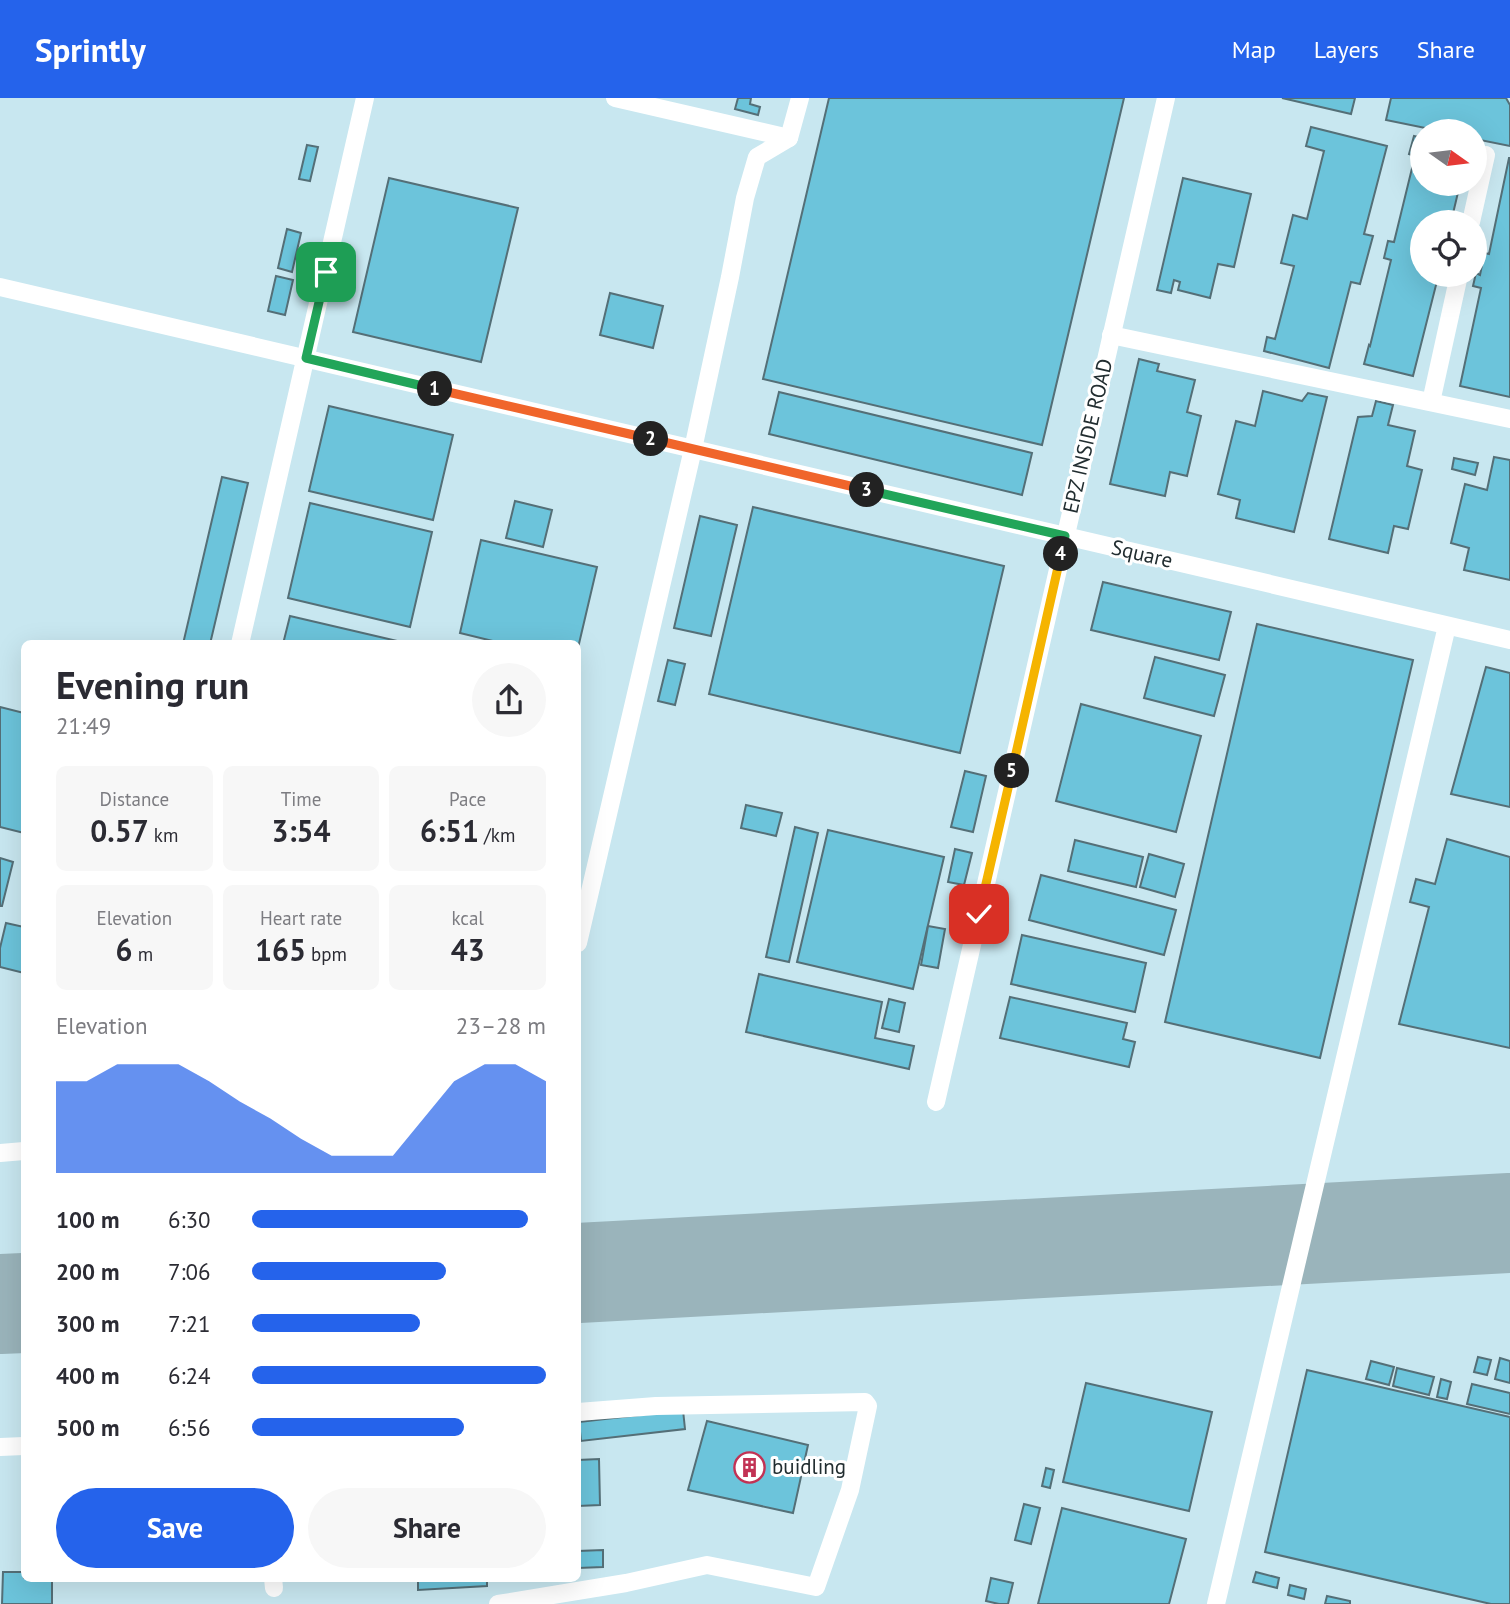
<!DOCTYPE html>
<html lang="en">
<head>
<meta charset="utf-8">
<style>
	:root { --surface:#fff; --page:#f7f7f7; --text:#2b2b33; --muted:#7c7c81; --accent:#2563eb }
	body { margin:0; font-family:"PT Sans",sans-serif; background:var(--page); color:var(--text); height:100vh; display:flex; flex-direction:column; font-size:26px; white-space:nowrap }
	* { box-sizing:border-box; margin:0 }
	p { font-size:23px; color:var(--muted) }
	.icon { flex:none; width:38px; height:38px; fill:none; stroke:currentColor; stroke-width:2; stroke-linecap:round; stroke-linejoin:round }
	.map { position:relative; flex:1; overflow:hidden }
	.drawer { position:absolute; left:21px; top:542px; width:560px; height:942px; display:flex; flex-direction:column; background:var(--surface); border-radius:10px; box-shadow:0 7px 28px #0002 }
	.drawer>* { flex:none }
	.needle { width:46px; rotate:104deg }
	.tools { position:absolute; left:1410px; top:21px; display:grid; gap:14px }
	.tools a { display:grid; place-items:center; width:77px; height:77px; border-radius:50%; background:var(--surface); box-shadow:0 7px 28px #0002; font-size:35px }
	.pin { position:absolute; display:grid; place-items:center; width:60px; height:60px; color:#fff; margin:-30px; border-radius:14px; box-shadow:0 4px 10px #0006 }
	.km { position:absolute; width:35px; height:35px; margin:-18px; border-radius:50%; background:#222; color:#fff; font-size:19px; line-height:35px; text-align:center }
	.round { display:grid; place-items:center; flex:none; width:74px; height:74px; border-radius:37px; background:var(--page) }
	.head { display:flex; align-items:center; justify-content:space-between; height:119px; padding:0 35px }
	h1 { font-size:38px; font-weight:600; line-height:52px }
	.figures { display:grid; grid-template-columns:repeat(3,1fr); gap:10px; height:119px; padding:7px 35px }
	.figures div { display:grid; align-content:center; border-radius:10px; background:var(--page); text-align:center }
	.figures b { font-size:30px; font-weight:600 }
	.figures small { font-size:19px; font-weight:400 }
	.figures p { font-size:19px }
	.chart { height:196px; padding:14px 35px }
	.chart p { display:flex; justify-content:space-between }
	.chart svg { width:100%; height:126px; margin-top:7px; fill:var(--accent); opacity:.7 }
	.cta { display:flex; gap:14px; margin-top:auto; padding:14px 35px }
	.cta a { flex:1; height:80px; border-radius:42px; background:var(--accent); color:#fff; font-size:28px; font-weight:600; line-height:80px; text-align:center }
	.cta a+a { background:var(--page); color:var(--text) }
	ul { padding:0 35px; list-style:none; font-size:23px }
	li { display:grid; grid-template-columns:112px 84px 1fr; align-items:center; height:52px }
	li i { height:18px; border-radius:9px; background:var(--accent) }
	header { display:flex; align-items:center; gap:42px; box-sizing:border-box; height:98px; padding:0 35px; background:var(--accent); color:#fff }
	header strong { font-size:33px }
	nav { display:flex; gap:38px; margin-inline-start:auto; font-size:24px }
	.map>svg:first-child { display:block }
	.lines { fill:none; stroke-linecap:round; stroke-linejoin:round }
	.runway { stroke:#9ab4bb; stroke-width:100 }
	.building { fill:#6cc4db; stroke:#546f77; stroke-width:2 }
	.minor { stroke:#fff; stroke-width:18 }
	.split-1-casing { stroke:#fff; stroke-width:14 }
	.split-2-casing { stroke:#fff; stroke-width:14 }
	.split-3-casing { stroke:#fff; stroke-width:14 }
	.split-4-casing { stroke:#fff; stroke-width:14 }
	.split-5-casing { stroke:#fff; stroke-width:14 }
	.split-6-casing { stroke:#fff; stroke-width:14 }
	.split-1 { stroke:#22a559; stroke-width:9 }
	.split-2 { stroke:#f0652b; stroke-width:9 }
	.split-3 { stroke:#f0652b; stroke-width:9 }
	.split-4 { stroke:#22a559; stroke-width:9 }
	.split-5 { stroke:#f5b400; stroke-width:9 }
	.split-6 { stroke:#f5b400; stroke-width:9 }
	.labels { text-anchor:middle; stroke-width:6; stroke-linejoin:round; paint-order:stroke }
	.street-label { font-size:21px; fill:#212d30; stroke:#fff }
	.poi-label { font-size:21px; fill:#212d30; stroke:#fff; text-anchor:start }
</style>
</head>
<body>
<header>
<strong>Sprintly</strong>
<nav><a>Map</a><a>Layers</a><a>Share</a></nav>
</header>
<div class="map">
<svg width="1510" height="1506" viewBox="0 0 1510 1506">
	<rect width="100%" height="100%" fill="#c8e7f0"/>
	<g class="lines">
		<!-- runway -->
		<g class="runway">
			<path d="M 578,1175 L 1510,1125"/>
			<path d="M 0,1206 L 24,1205"/>
		</g>
	</g>
	<!-- building -->
	<g class="building">
		<path d="M 738,0 L 751,0 L 750,6 L 760,9 L 758,17 L 735,11 Z"/>
		<path d="M 829,0 L 1124,0 L 1042,347 L 763,281 Z"/>
		<path d="M 1282,0 L 1355,0 L 1351,16 Z"/>
		<path d="M 1391,0 L 1506,0 L 1510,7 L 1510,48 L 1475,41 L 1475,33 L 1440,33 L 1386,22 Z"/>
		<path d="M 1311,29 L 1387,48 L 1364,136 L 1373,138 L 1360,186 L 1351,184 L 1329,270 L 1264,253 L 1267,239 L 1275,241 L 1294,168 L 1281,165 L 1293,117 L 1307,121 L 1324,53 L 1306,48 Z"/>
		<path d="M 1414,38 L 1423,40 L 1423,86 L 1460,86 L 1451,124 L 1423,124 L 1423,177 L 1447,177 L 1445,186 L 1437,183 L 1413,278 L 1364,266 L 1369,247 L 1370,248 L 1391,162 L 1384,160 L 1388,143 L 1394,144 L 1415,58 L 1409,56 Z"/>
		<path d="M 307,47 L 318,49 L 310,83 L 299,81 Z"/>
		<path d="M 1509,60 L 1510,60 L 1510,299 L 1460,288 L 1481,190 L 1473,188 L 1476,175 L 1480,177 L 1482,167 L 1477,166 L 1480,154 L 1489,156 Z"/>
		<path d="M 389,80 L 518,110 L 481,264 L 353,234 Z"/>
		<path d="M 1183,80 L 1251,96 L 1234,169 L 1218,166 L 1210,200 L 1178,192 L 1180,184 L 1174,182 L 1171,195 L 1157,192 Z"/>
		<path d="M 287,131 L 301,135 L 292,174 L 278,170 Z"/>
		<path d="M 276,178 L 293,182 L 285,217 L 268,213 Z"/>
		<path d="M 610,195 L 663,208 L 653,250 L 600,237 Z"/>
		<path d="M 1139,261 L 1159,266 L 1157,273 L 1195,282 L 1187,314 L 1201,318 L 1187,378 L 1170,374 L 1165,398 L 1110,386 Z"/>
		<path d="M 1263,293 L 1302,303 L 1308,295 L 1327,299 L 1294,434 L 1236,420 L 1240,402 L 1218,396 L 1236,323 L 1255,328 Z"/>
		<path d="M 779,294 L 1032,355 L 1022,397 L 769,336 Z"/>
		<path d="M 1376,303 L 1393,307 L 1388,327 L 1415,333 L 1407,368 L 1422,372 L 1408,431 L 1394,428 L 1388,455 L 1329,441 L 1358,319 L 1372,318 Z"/>
		<path d="M 329,308 L 453,337 L 433,422 L 309,393 Z"/>
		<path d="M 1494,359 L 1510,362 L 1510,482 L 1464,472 L 1469,450 L 1451,445 L 1465,386 L 1487,392 Z"/>
		<path d="M 1454,360 L 1478,365 L 1475,377 L 1452,371 Z"/>
		<path d="M 222,379 L 248,385 L 210,546 L 183,546 Z"/>
		<path d="M 515,403 L 552,412 L 543,449 L 506,440 Z"/>
		<path d="M 310,405 L 432,434 L 410,529 L 288,500 Z"/>
		<path d="M 753,409 L 1004,468 L 960,655 L 709,596 Z"/>
		<path d="M 700,418 L 737,427 L 711,538 L 674,530 Z"/>
		<path d="M 481,442 L 597,469 L 578,550 L 578,546 L 505,546 L 460,535 Z"/>
		<path d="M 1103,484 L 1231,514 L 1219,562 L 1091,532 Z"/>
		<path d="M 290,518 L 410,546 L 283,546 Z"/>
		<path d="M 1257,526 L 1413,562 L 1320,960 L 1165,924 Z"/>
		<path d="M 1155,559 L 1225,577 L 1214,618 L 1144,600 Z"/>
		<path d="M 668,562 L 685,566 L 675,607 L 658,603 Z"/>
		<path d="M 1486,569 L 1510,575 L 1510,709 L 1451,696 Z"/>
		<path d="M 1081,606 L 1201,638 L 1176,734 L 1056,703 Z"/>
		<path d="M 0,609 L 24,615 L 24,735 L 0,729 Z"/>
		<path d="M 965,673 L 986,678 L 973,734 L 951,729 Z"/>
		<path d="M 746,707 L 782,715 L 776,738 L 741,730 Z"/>
		<path d="M 795,729 L 818,735 L 789,864 L 766,859 Z"/>
		<path d="M 828,732 L 944,759 L 913,891 L 797,864 Z"/>
		<path d="M 1447,741 L 1510,759 L 1510,950 L 1399,926 L 1429,809 L 1410,804 L 1416,781 L 1435,786 Z"/>
		<path d="M 1075,742 L 1143,759 L 1136,789 L 1068,773 Z"/>
		<path d="M 955,751 L 972,755 L 964,787 L 948,784 Z"/>
		<path d="M 1149,756 L 1184,766 L 1175,799 L 1140,789 Z"/>
		<path d="M 0,760 L 13,764 L 2,808 L 0,808 Z"/>
		<path d="M 1041,777 L 1176,812 L 1164,857 L 1029,822 Z"/>
		<path d="M 6,825 L 24,829 L 24,875 L 0,869 L 0,850 Z"/>
		<path d="M 928,828 L 945,831 L 938,870 L 921,867 Z"/>
		<path d="M 1022,837 L 1146,865 L 1135,914 L 1011,886 Z"/>
		<path d="M 759,876 L 882,904 L 875,940 L 914,948 L 909,971 L 746,934 Z"/>
		<path d="M 1010,899 L 1127,925 L 1123,941 L 1135,944 L 1129,969 L 1000,940 Z"/>
		<path d="M 889,901 L 905,905 L 899,934 L 882,930 Z"/>
		<path d="M 1478,1259 L 1491,1262 L 1487,1277 L 1474,1274 Z"/>
		<path d="M 1500,1260 L 1510,1263 L 1510,1285 L 1495,1281 Z"/>
		<path d="M 1371,1263 L 1394,1269 L 1389,1287 L 1366,1281 Z"/>
		<path d="M 1397,1270 L 1434,1279 L 1429,1297 L 1393,1288 Z"/>
		<path d="M 1307,1272 L 1510,1319 L 1510,1506 L 1491,1506 L 1265,1454 Z"/>
		<path d="M 1441,1281 L 1451,1284 L 1447,1301 L 1437,1299 Z"/>
		<path d="M 1086,1285 L 1212,1314 L 1189,1413 L 1063,1384 Z"/>
		<path d="M 1472,1286 L 1510,1295 L 1510,1316 L 1467,1306 Z"/>
		<path d="M 683,1312 L 685,1331 L 581,1343 L 579,1324 Z"/>
		<path d="M 707,1323 L 808,1347 L 793,1415 L 688,1392 Z"/>
		<path d="M 599,1361 L 600,1407 L 578,1408 L 578,1362 Z"/>
		<path d="M 1046,1370 L 1054,1372 L 1050,1390 L 1042,1388 Z"/>
		<path d="M 1024,1406 L 1040,1410 L 1031,1446 L 1015,1442 Z"/>
		<path d="M 1062,1410 L 1186,1441 L 1169,1506 L 1038,1506 Z"/>
		<path d="M 603,1452 L 603,1469 L 578,1470 L 578,1453 Z"/>
		<path d="M 3,1474 L 24,1474 L 24,1480 L 52,1480 L 52,1506 L 2,1506 Z"/>
		<path d="M 1256,1474 L 1279,1480 L 1277,1490 L 1253,1484 Z"/>
		<path d="M 418,1480 L 487,1480 L 487,1488 L 418,1492 Z"/>
		<path d="M 991,1480 L 1013,1485 L 1008,1506 L 999,1506 L 986,1503 Z"/>
		<path d="M 1290,1487 L 1306,1491 L 1304,1501 L 1288,1497 Z"/>
		<path d="M 1327,1498 L 1350,1503 L 1350,1506 L 1325,1506 Z"/>
	</g>
	<g class="lines">
		<!-- minor -->
		<g class="minor">
			<path d="M 615,0 L 789,40"/>
			<path d="M 1471,124 L 1486,57"/>
			<path d="M 0,189 L 1510,542"/>
			<path d="M 1111,237 L 1510,321"/>
			<path d="M 1431,304 L 1459,177"/>
			<path d="M 240,546 L 365,0"/>
			<path d="M 578,845 L 693,351 L 730,179 L 745,100 L 757,59 L 789,40 L 800,0"/>
			<path d="M 936,1004 L 1166,0"/>
			<path d="M 0,1055 L 24,1053"/>
			<path d="M 0,1349 L 24,1348"/>
			<path d="M 273,1480 L 274,1490"/>
			<path d="M 498,1506 L 626,1485 L 707,1467 L 816,1489 L 850,1392 L 868,1308 L 865,1304 L 656,1308 L 578,1314"/>
			<path d="M 1216,1506 L 1447,528"/>
		</g>
	</g>
	<g class="lines">
		<defs>
			<path id="split-1" d="M 326,174 L 306,260 L 435,291"/>
			<path id="split-2" d="M 435,291 L 651,341"/>
			<path id="split-3" d="M 651,341 L 867,392"/>
			<path id="split-4" d="M 867,392 L 1065,438 L 1061,456"/>
			<path id="split-5" d="M 1012,673 L 1061,456"/>
			<path id="split-6" d="M 979,816 L 1012,673"/>
		</defs>
		<!-- split-1 casing -->
		<use href="#split-1" class="split-1-casing"/>
		<!-- split-2 casing -->
		<use href="#split-2" class="split-2-casing"/>
		<!-- split-3 casing -->
		<use href="#split-3" class="split-3-casing"/>
		<!-- split-4 casing -->
		<use href="#split-4" class="split-4-casing"/>
		<!-- split-5 casing -->
		<use href="#split-5" class="split-5-casing"/>
		<!-- split-6 casing -->
		<use href="#split-6" class="split-6-casing"/>
		<!-- split-1 -->
		<use href="#split-1" class="split-1"/>
		<!-- split-2 -->
		<use href="#split-2" class="split-2"/>
		<!-- split-3 -->
		<use href="#split-3" class="split-3"/>
		<!-- split-4 -->
		<use href="#split-4" class="split-4"/>
		<!-- split-5 -->
		<use href="#split-5" class="split-5"/>
		<!-- split-6 -->
		<use href="#split-6" class="split-6"/>
	</g>
	<!-- icons -->
	<defs>
		<symbol id="building-ring" viewBox="-11 -11 22 22"><circle r="9.5" fill="#fff" stroke="#c23254" stroke-width="1.5"/><path d="M-4-6H4V6H1V3H-1V6H-4ZM-2.5-4.3h1.7v1.8h-1.7ZM.8-4.3h1.7v1.8H.8ZM-2.5-1h1.7V.8h-1.7ZM.8-1h1.7V.8H.8Z" fill="#c23254"/></symbol>
	</defs>
	<g fill-rule="evenodd">
		<use href="#building-ring" x="732" y="1352" width="35" height="35"/>
	</g>
	<g class="labels">
		<!-- street labels -->
		<g class="street-label">
			<text transform="translate(1088 338) rotate(-77)" y="7">EPZ INSIDE ROAD</text>
			<text transform="translate(1142 456) rotate(13)" y="7">Square</text>
		</g>
		<!-- poi labels -->
		<g class="poi-label">
			<text x="772" y="1376">buidling</text>
		</g>
	</g>
</svg>
<div class="tools">
<a><svg class="needle" viewBox="-14 -14 28 28"><path d="M0-13l5 13h-10z" fill="#e53935"/><path d="M0 13l5-13h-10z" fill="#7c7c81"/></svg></a>
<a><svg class="icon" aria-label="locate" viewBox="0 0 24 24"><circle cx="12" cy="12" r="6"/><path d="M12 2v4M12 18v4M2 12h4M18 12h4"/></svg></a>
</div>
<div class="pin" style="left:326px;top:174px;background:#1e9e55"><svg class="icon" aria-label="arrive" viewBox="0 0 24 24"><path d="M6 21V4h12l-3 4 3 4H6"/></svg></div>
<div class="pin" style="left:979px;top:816px;background:#d93025"><svg class="icon" aria-label="check" viewBox="0 0 24 24"><path d="M5 12l5 5 9-10"/></svg></div>
<b class="km" style="left:435px;top:291px">1</b>
<b class="km" style="left:651px;top:341px">2</b>
<b class="km" style="left:867px;top:392px">3</b>
<b class="km" style="left:1061px;top:456px">4</b>
<b class="km" style="left:1012px;top:673px">5</b>
<section class="drawer">
<div class="head"><div><h1>Evening run</h1><p>21:49</p></div><a class="round"><svg class="icon" aria-label="share" viewBox="0 0 24 24"><path d="M12 15V3M7 8l5-5 5 5M5 13v7h14v-7"/></svg></a></div>
<div class="figures">
<div><p>Distance</p><b>0.57<small> km</small></b></div>
<div><p>Time</p><b>3:54</b></div>
<div><p>Pace</p><b>6:51<small> /km</small></b></div>
</div>
<div class="figures">
<div><p>Elevation</p><b>6<small> m</small></b></div>
<div><p>Heart rate</p><b>165<small> bpm</small></b></div>
<div><p>kcal</p><b>43</b></div>
</div>
<div class="chart"><p><span>Elevation</span>23–28 m</p>
<svg viewBox="0 0 160 44" preserveAspectRatio="none"><path d="M0 44V12L10 12L20 6L30 6L40 6L50 12L60 19L70 25L80 32L90 38L100 38L110 38L120 25L130 12L140 6L150 6L160 12V44z"/></svg>
</div>
<ul>
<li><b>100 m</b>6:30<i style="width:94%"></i></li>
<li><b>200 m</b>7:06<i style="width:66%"></i></li>
<li><b>300 m</b>7:21<i style="width:57%"></i></li>
<li><b>400 m</b>6:24<i style="width:100%"></i></li>
<li><b>500 m</b>6:56<i style="width:72%"></i></li>
</ul>
<div class="cta"><a>Save</a><a>Share</a></div>
</section>
</div>
</body>
</html>
